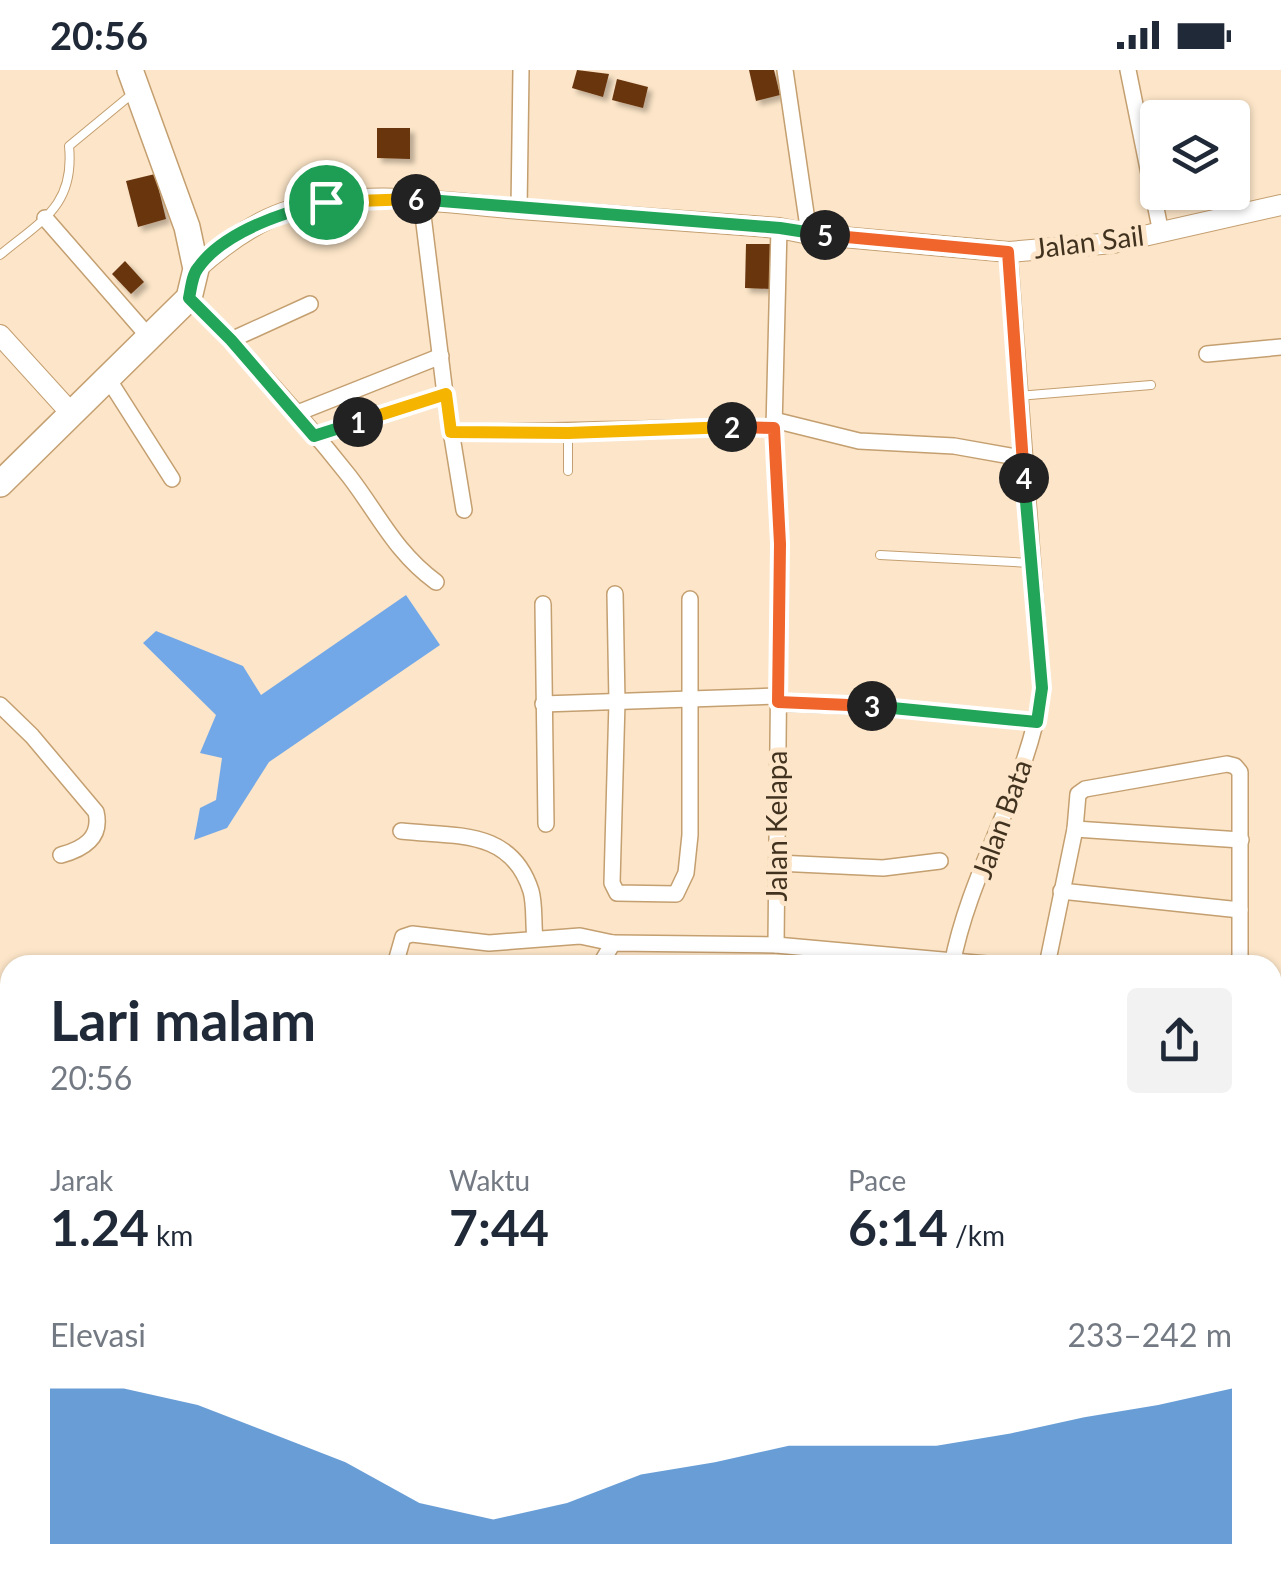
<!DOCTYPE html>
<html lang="id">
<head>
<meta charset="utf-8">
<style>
	:root { --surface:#fff; --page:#f2f2f3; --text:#1f2937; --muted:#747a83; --accent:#2a75c5 }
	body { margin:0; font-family:Lato,sans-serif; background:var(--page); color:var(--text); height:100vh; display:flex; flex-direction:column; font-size:38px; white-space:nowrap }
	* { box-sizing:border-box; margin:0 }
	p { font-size:32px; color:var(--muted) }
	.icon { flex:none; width:55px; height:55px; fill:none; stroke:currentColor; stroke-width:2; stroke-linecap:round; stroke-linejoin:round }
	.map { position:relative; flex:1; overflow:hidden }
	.details { position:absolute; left:0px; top:885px; width:1282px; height:642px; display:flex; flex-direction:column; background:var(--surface); border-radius:30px 30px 0 0; box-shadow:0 2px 8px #0004 }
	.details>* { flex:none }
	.fabs { position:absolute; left:1140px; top:30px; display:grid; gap:20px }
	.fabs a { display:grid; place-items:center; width:110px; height:110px; border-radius:10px; background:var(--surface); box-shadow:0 2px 8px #0004; font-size:50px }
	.pin { position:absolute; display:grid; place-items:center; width:85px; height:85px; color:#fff; margin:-42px; border:5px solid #fff; border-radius:50%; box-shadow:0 2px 10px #0007 }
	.km { position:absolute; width:50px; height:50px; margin:-25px; border-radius:50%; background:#222; color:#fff; font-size:28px; line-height:50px; text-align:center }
	.round { display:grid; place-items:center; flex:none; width:105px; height:105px; border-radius:10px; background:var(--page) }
	.summary { display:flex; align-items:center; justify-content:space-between; height:170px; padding:0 50px }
	h1 { font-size:55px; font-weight:700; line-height:75px }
	.stats { display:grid; grid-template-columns:repeat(3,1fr); gap:15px; height:170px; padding:10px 50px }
	.stats div { display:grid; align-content:center }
	.stats b { font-size:50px; font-weight:700 }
	.stats small { font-size:28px; font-weight:400 }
	.stats p { font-size:28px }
	.chart { height:280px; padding:20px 50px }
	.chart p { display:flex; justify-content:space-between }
	.chart svg { width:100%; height:180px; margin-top:10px; fill:var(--accent); opacity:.7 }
	.status { display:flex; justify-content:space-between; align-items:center; height:70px; padding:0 50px; background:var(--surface); direction:ltr }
	.status svg { height:28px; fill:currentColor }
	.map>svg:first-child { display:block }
	.water { fill:#72a8e8 }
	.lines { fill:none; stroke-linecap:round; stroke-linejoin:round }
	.stream { stroke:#72a8e8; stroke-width:4 }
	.building { fill:#68350e; filter:url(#shadow) }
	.service-casing { stroke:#c49f70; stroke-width:10 }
	.minor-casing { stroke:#c49f70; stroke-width:18 }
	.tertiary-casing { stroke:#c49f70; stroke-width:22 }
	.primary-casing { stroke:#c49f70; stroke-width:28 }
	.path { stroke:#c3ae94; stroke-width:2.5; stroke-dasharray:5 5; stroke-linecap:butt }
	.service { stroke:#fff; stroke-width:8 }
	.minor { stroke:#fff; stroke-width:15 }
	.tertiary { stroke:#fff; stroke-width:20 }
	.primary { stroke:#fff; stroke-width:25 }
	.split-1-casing { stroke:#fff; stroke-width:20 }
	.split-2-casing { stroke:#fff; stroke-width:20 }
	.split-3-casing { stroke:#fff; stroke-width:20 }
	.split-4-casing { stroke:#fff; stroke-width:20 }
	.split-5-casing { stroke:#fff; stroke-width:20 }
	.split-6-casing { stroke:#fff; stroke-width:20 }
	.split-7-casing { stroke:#fff; stroke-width:20 }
	.split-1 { stroke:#22a559; stroke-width:12 }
	.split-2 { stroke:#f5b400; stroke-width:12 }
	.split-3 { stroke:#f0652b; stroke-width:12 }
	.split-4 { stroke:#22a559; stroke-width:12 }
	.split-5 { stroke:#f0652b; stroke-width:12 }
	.split-6 { stroke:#22a559; stroke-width:12 }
	.split-7 { stroke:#f5b400; stroke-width:12 }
	.labels { text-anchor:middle; stroke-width:10; stroke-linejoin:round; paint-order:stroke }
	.street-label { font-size:28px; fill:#41321f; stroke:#fce5c8 }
</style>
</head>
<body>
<div class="status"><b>20:56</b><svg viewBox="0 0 49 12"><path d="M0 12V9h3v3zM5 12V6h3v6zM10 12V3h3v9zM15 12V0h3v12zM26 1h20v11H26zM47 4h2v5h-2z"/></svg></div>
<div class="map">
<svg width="1281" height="1526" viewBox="0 0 1281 1526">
	<defs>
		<filter id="shadow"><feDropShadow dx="4.5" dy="4.5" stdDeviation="2.5" flood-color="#0004"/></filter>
	</defs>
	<rect width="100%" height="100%" fill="#fce5c8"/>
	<!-- water -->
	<path class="water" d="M 406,525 L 440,575 L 269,692 L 227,758 L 194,770 L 200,738 L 216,730 L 222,688 L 200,683 L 216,645 L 143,573 L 156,561 L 243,596 L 261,625 Z"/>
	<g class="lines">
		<!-- stream -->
		<path class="stream" d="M 279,1518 L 286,1526"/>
	</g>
	<!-- building -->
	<g class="building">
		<path d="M 577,0 L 609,4 L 603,27 L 572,18 Z"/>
		<path d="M 749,0 L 774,0 L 780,25 L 756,31 Z"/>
		<path d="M 617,9 L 648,17 L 643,38 L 612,30 Z"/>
		<path d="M 377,58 L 410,58 L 410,89 L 377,88 Z"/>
		<path d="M 155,104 L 166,149 L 138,157 L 126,111 Z"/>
		<path d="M 746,174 L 773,174 L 772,219 L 745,218 Z"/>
		<path d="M 125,191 L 144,212 L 131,224 L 112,204 Z"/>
	</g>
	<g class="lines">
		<defs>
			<g id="service">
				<path d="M 0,185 C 41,151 75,136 69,76 L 132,24"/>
				<path d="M 1018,326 L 1151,315"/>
				<path d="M 568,363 L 568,401"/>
				<path d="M 880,485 L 1031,493"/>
				<path d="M 0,1094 L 10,1101"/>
				<path d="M 0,1213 L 10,1222"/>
			</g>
			<g id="minor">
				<path d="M 785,0 L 809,164"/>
				<path d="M 1128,0 L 1161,163"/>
				<path d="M 421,129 L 445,324 L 464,440"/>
				<path d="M 519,139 L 521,0"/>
				<path d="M 45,148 L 149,267"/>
				<path d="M 189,228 C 245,284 300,344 349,406 C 379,445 395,482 436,512"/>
				<path d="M 231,270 L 310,234"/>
				<path d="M 1207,284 L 1281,277"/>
				<path d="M 107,307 L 172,409"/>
				<path d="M 295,344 L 441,286"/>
				<path d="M 774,350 L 859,371 L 954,376 L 1022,388"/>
				<path d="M 451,362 C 559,363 666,356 774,358"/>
				<path d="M 314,366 L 445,324"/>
				<path d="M 615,524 L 617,632 L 612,813 L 617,823 L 676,824 L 686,803 L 690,765 L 690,529"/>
				<path d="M 543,534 L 546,754"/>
				<path d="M 778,633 L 883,637 L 1037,652"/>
				<path d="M 543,634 L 778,626"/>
				<path d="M 0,635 L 32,666 L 96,742 C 102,768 83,779 61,785"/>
				<path d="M 1075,759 L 1241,770"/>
				<path d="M 401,761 C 455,767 511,758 531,821 C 535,835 533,854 535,868"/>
				<path d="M 777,793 L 883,798 L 940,791"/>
				<path d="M 1061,821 L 1240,840"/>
				<path d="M 776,875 L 780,474 L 774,358 L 779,158"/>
				<path d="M 395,895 L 403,867 L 412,864 L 489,873 L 580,866 L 613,873"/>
				<path d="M 600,895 L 613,873 L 776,875 L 998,895"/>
				<path d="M 952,895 C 970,799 1029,714 1042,618 L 1009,182"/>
				<path d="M 1047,895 L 1075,759 L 1078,724 L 1085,719 L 1227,694 L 1235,696 L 1240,702 L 1240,895"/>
				<path d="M 1272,927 L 1281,928"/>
				<path d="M 1272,991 L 1281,994"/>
				<path d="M 1272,1059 L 1281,1032"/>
				<path d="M 1272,1084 L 1281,1091"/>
				<path d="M 1272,1159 L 1281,1111"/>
				<path d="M 1272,1182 L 1281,1184"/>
				<path d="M 1272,1232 L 1281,1229"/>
				<path d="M 1272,1318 L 1281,1320"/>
				<path d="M 1188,1518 L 1203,1526"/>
				<path d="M 930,1526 L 933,1518"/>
				<path d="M 1233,1526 L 1234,1518"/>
			</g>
			<g id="tertiary">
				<path d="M 196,199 C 224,174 256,150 292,140 C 366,118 446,133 520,139 C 607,146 693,151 779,158 L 809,164 L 1009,182 L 1113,173 L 1281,135"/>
				<path d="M 0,265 L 70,342"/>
			</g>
			<path id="primary" d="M 0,414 L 189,228 L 196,199 L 187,157 L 130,0"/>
		</defs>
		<!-- service casing -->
		<use href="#service" class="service-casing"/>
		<!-- minor casing -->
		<use href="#minor" class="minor-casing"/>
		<!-- tertiary casing -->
		<use href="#tertiary" class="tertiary-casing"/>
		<!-- primary casing -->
		<use href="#primary" class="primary-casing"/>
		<!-- path -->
		<path class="path" d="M 481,1518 L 496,1524"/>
		<!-- service -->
		<use href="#service" class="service"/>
		<!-- minor -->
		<use href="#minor" class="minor"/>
		<!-- tertiary -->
		<use href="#tertiary" class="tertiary"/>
		<!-- primary -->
		<use href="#primary" class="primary"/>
	</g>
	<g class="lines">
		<defs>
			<path id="split-1" d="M 326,132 C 285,142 224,161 198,198 C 192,205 191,219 189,228 L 231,270 L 314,366 L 358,352"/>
			<path id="split-2" d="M 358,352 L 446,324 L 451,362 L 568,363 L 732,357"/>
			<path id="split-3" d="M 732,357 L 774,358 L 780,474 L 778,632 L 872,636"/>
			<path id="split-4" d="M 872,636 L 1037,652 L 1042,618 L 1024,408"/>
			<path id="split-5" d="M 825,165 L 1008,182 L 1024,408"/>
			<path id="split-6" d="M 416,129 L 780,158 L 825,165"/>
			<path id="split-7" d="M 326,132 L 416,129"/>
		</defs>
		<!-- split-1 casing -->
		<use href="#split-1" class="split-1-casing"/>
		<!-- split-2 casing -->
		<use href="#split-2" class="split-2-casing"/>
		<!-- split-3 casing -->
		<use href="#split-3" class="split-3-casing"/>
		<!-- split-4 casing -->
		<use href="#split-4" class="split-4-casing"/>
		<!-- split-5 casing -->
		<use href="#split-5" class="split-5-casing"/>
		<!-- split-6 casing -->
		<use href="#split-6" class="split-6-casing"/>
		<!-- split-7 casing -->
		<use href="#split-7" class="split-7-casing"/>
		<!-- split-1 -->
		<use href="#split-1" class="split-1"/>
		<!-- split-2 -->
		<use href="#split-2" class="split-2"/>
		<!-- split-3 -->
		<use href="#split-3" class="split-3"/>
		<!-- split-4 -->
		<use href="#split-4" class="split-4"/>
		<!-- split-5 -->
		<use href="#split-5" class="split-5"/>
		<!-- split-6 -->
		<use href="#split-6" class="split-6"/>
		<!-- split-7 -->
		<use href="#split-7" class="split-7"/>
	</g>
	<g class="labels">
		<!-- street labels -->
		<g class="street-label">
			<text transform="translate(1089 172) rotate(-7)" y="10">Jalan Sail</text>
			<text transform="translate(1002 749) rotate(-70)" y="10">Jalan Bata</text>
			<text transform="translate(777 756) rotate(-90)" y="10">Jalan Kelapa</text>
		</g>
	</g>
</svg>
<div class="fabs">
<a><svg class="icon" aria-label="layers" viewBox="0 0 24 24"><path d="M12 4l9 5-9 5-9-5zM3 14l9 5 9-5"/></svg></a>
</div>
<div class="pin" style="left:326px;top:132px;background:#1e9e55"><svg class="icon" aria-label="arrive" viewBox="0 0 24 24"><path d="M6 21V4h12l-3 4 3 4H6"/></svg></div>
<b class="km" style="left:358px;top:352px">1</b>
<b class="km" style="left:732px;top:357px">2</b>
<b class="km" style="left:872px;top:636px">3</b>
<b class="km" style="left:1024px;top:408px">4</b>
<b class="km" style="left:825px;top:165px">5</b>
<b class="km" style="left:416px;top:129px">6</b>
<section class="details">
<div class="summary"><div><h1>Lari malam</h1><p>20:56</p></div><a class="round"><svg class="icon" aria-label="share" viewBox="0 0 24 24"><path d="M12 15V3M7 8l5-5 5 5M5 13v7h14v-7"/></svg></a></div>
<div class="stats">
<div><p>Jarak</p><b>1.24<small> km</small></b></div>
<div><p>Waktu</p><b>7:44</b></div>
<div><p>Pace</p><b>6:14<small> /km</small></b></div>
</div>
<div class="chart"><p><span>Elevasi</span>233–242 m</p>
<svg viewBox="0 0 160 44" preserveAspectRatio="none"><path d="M0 44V6L10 6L20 10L30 17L40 24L50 34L60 38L70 34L80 27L90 24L100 20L110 20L120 20L130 17L140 13L150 10L160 6V44z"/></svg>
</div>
</section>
</div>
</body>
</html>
